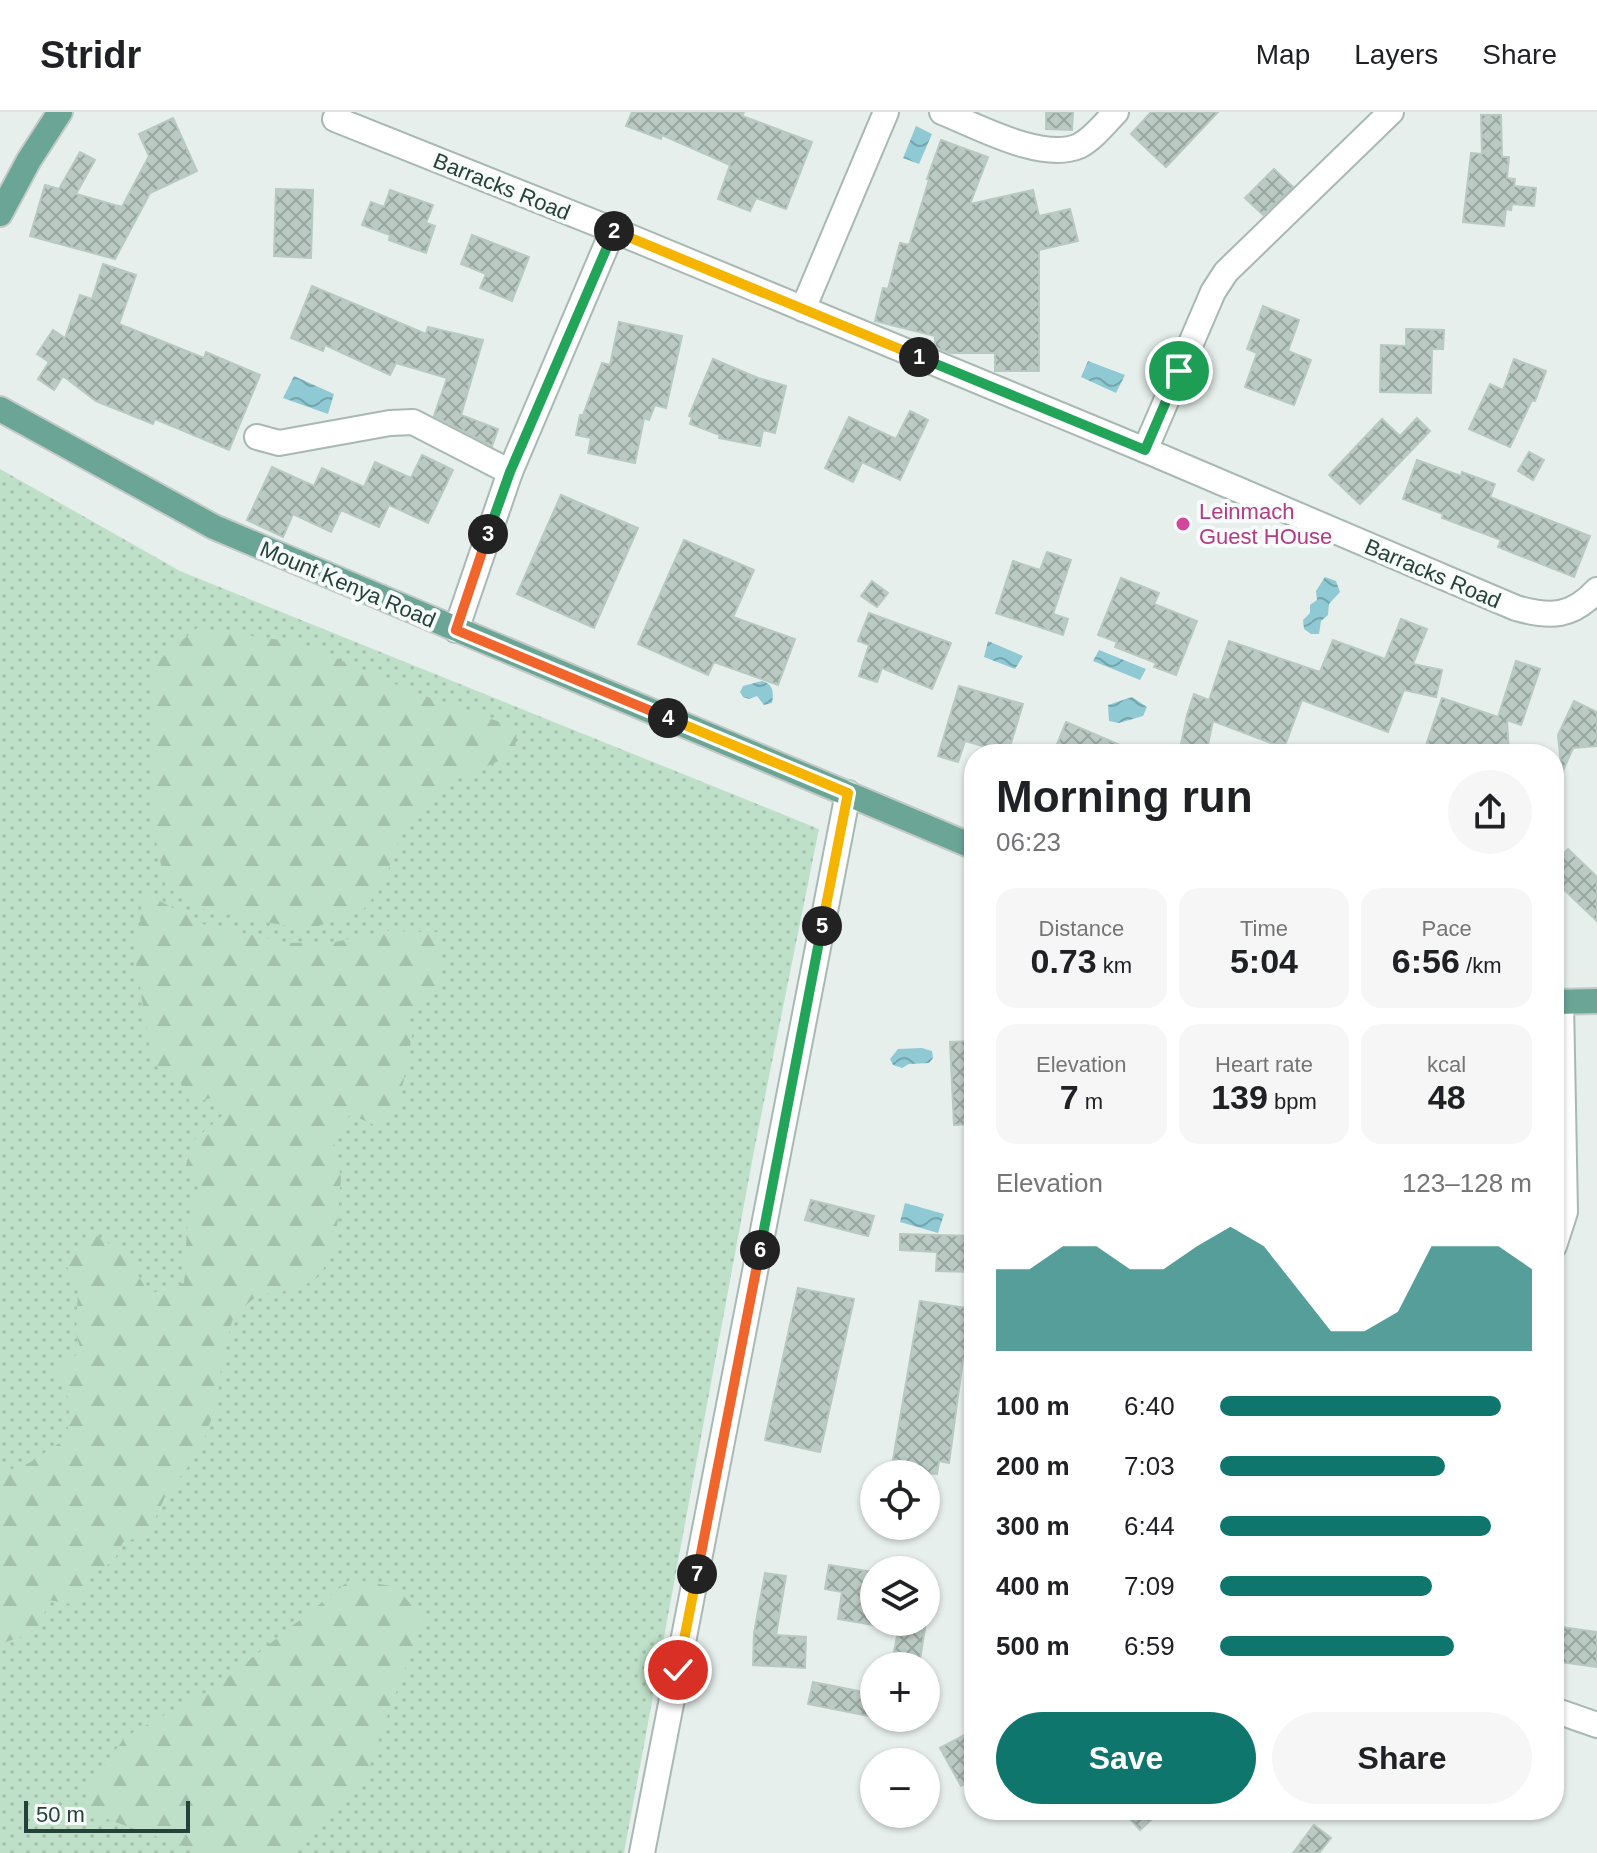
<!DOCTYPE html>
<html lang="en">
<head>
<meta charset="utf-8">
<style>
	:root { --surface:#fff; --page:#f6f6f6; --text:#202124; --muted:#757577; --line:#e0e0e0; --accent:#0f766e }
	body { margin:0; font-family:Helvetica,sans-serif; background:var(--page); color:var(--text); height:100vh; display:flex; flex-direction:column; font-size:30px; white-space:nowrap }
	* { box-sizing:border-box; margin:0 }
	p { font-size:26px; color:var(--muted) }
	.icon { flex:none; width:44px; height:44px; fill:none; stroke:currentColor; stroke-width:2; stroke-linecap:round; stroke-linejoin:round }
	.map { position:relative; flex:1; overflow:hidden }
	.details { position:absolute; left:964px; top:632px; width:600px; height:1076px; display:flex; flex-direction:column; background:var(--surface); border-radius:32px; box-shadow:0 2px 6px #0004 }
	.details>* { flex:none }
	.controls { position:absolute; left:860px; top:1348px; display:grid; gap:16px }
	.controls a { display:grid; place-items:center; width:80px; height:80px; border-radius:50%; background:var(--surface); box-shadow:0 2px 6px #0004; font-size:40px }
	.scale { position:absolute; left:24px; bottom:20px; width:166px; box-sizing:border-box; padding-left:8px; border:4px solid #24423a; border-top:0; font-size:22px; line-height:28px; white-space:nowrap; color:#24423a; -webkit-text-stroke:6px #f7fbf9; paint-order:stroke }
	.pin { position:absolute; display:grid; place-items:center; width:68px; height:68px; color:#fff; margin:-34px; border:4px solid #fff; border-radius:50%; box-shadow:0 2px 8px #0007 }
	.km { position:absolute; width:40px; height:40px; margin:-20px; border-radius:50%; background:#222; color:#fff; font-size:22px; line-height:40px; text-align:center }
	.round { display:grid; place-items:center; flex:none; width:84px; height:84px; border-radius:42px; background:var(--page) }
	.headline { display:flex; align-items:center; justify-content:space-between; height:136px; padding:0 32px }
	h1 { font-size:44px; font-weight:700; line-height:60px }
	.figures { display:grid; grid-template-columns:repeat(3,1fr); gap:12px; height:136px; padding:8px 32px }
	.figures div { display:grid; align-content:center; border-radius:20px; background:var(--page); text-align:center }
	.figures b { font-size:34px; font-weight:700 }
	.figures small { font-size:22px; font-weight:400 }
	.figures p { font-size:22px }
	.chart { height:224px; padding:16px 32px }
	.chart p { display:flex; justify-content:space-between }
	.chart svg { width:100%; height:144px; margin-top:8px; fill:var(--accent); opacity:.7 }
	.cta { display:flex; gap:16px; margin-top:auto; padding:16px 32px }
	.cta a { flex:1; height:92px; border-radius:48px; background:var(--accent); color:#fff; font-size:32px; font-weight:700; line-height:92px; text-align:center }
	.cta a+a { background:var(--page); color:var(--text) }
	ul { padding:0 32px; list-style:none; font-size:26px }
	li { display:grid; grid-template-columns:128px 96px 1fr; align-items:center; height:60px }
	li i { height:20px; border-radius:10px; background:var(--accent) }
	header { display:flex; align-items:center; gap:48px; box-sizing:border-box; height:112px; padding:0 40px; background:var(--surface); border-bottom:2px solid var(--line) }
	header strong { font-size:38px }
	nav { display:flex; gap:44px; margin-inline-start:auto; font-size:28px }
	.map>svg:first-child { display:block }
	.grass { fill:url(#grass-dots) }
	.forest { fill:url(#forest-firs) }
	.water { fill:url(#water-waves) }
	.building { fill:url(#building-cross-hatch); stroke:#b8c9c2; stroke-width:2 }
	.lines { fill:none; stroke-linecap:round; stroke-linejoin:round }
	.minor-casing { stroke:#a8b8b2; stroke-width:28 }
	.major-casing { stroke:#c2cac8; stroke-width:28 }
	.minor { stroke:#fff; stroke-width:24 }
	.major { stroke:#6aa596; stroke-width:24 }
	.split-1-casing { stroke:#fff; stroke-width:16 }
	.split-2-casing { stroke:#fff; stroke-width:16 }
	.split-3-casing { stroke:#fff; stroke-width:16 }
	.split-4-casing { stroke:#fff; stroke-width:16 }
	.split-5-casing { stroke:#fff; stroke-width:16 }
	.split-6-casing { stroke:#fff; stroke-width:16 }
	.split-7-casing { stroke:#fff; stroke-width:16 }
	.split-8-casing { stroke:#fff; stroke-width:16 }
	.split-1 { stroke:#22a559; stroke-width:10 }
	.split-2 { stroke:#f5b400; stroke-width:10 }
	.split-3 { stroke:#22a559; stroke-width:10 }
	.split-4 { stroke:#f0652b; stroke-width:10 }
	.split-5 { stroke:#f5b400; stroke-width:10 }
	.split-6 { stroke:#22a559; stroke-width:10 }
	.split-7 { stroke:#f0652b; stroke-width:10 }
	.split-8 { stroke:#f5b400; stroke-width:10 }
	.hotel-dot { fill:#d1479c; stroke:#f7fbf9; stroke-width:3 }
	.labels { text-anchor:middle; stroke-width:8; stroke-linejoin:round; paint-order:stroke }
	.street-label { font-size:22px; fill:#24423a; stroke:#f7fbf9 }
	.hotel-label { font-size:22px; fill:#b23c85; stroke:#f7fbf9; text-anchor:start }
</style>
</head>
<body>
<header>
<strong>Stridr</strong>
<nav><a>Map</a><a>Layers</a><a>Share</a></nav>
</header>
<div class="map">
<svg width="1597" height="1741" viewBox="0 0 1597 1741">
	<defs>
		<pattern id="grass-dots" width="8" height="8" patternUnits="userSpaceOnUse" patternTransform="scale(2)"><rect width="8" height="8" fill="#bfe0c8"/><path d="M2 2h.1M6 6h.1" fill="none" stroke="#a4c1ad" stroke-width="1.8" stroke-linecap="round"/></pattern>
		<pattern id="forest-firs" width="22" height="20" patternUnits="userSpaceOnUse" patternTransform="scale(2)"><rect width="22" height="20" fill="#bfe0c8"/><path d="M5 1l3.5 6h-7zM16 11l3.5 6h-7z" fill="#a4c1ad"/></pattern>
		<pattern id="water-waves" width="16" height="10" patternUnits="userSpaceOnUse" patternTransform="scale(2)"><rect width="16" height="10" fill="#8ec9d4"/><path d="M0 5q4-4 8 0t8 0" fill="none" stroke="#74a5ad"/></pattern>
		<pattern id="building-cross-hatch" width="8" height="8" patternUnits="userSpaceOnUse" patternTransform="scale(2)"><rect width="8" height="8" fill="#bbcac4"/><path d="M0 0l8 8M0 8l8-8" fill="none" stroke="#98a6a0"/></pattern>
	</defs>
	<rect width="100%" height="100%" fill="#e6efeb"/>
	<!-- grass -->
	<path class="grass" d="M 0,357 L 180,459 L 819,717 L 754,1039 L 624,1741 L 0,1741 Z"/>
	<!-- forest -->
	<g class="forest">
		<path d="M 197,516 L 301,531 L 416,581 L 517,616 L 515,642 L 452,669 L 405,712 L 382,775 L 363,798 L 310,817 L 251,808 L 203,797 L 166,775 L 151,707 L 154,552 Z"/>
		<path d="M 143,780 L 203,812 L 288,831 L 335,830 L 386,819 L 439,820 L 438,877 L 407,902 L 412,923 L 398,998 L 374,1013 L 350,1002 L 334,1030 L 341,1066 L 336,1128 L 321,1163 L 299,1177 L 258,1183 L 234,1203 L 222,1245 L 218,1288 L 200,1339 L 165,1385 L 148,1423 L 123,1430 L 113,1451 L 88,1459 L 92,1478 L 70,1492 L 49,1488 L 38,1519 L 0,1532 L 0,1361 L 29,1351 L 67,1326 L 70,1290 L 56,1260 L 81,1239 L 76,1221 L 78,1177 L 64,1149 L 90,1120 L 126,1142 L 149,1182 L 184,1171 L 187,1117 L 198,1075 L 186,1053 L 194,1028 L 223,1003 L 214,985 L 191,992 L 178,966 L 152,950 L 136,851 Z"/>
		<path d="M 351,1467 L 397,1475 L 423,1508 L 366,1662 L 318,1715 L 289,1741 L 203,1741 L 87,1700 L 89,1675 L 125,1625 L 217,1574 Z"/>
	</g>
	<!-- water -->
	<g class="water">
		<path d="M 916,14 L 932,22 L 919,52 L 903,46 Z"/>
		<path d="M 1088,249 L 1125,263 L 1116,281 L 1081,265 Z"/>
		<path d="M 294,264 L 334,282 L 328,302 L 283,286 Z"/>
		<path d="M 1325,465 L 1336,469 L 1340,480 L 1329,492 L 1328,503 L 1321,509 L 1319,522 L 1311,522 L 1304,517 L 1303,508 L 1310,501 L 1310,493 L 1317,488 L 1316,479 Z"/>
		<path d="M 988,529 L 1023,544 L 1015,557 L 984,545 Z"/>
		<path d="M 1099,538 L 1146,557 L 1140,568 L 1093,549 Z"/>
		<path d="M 762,569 C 773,572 774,580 772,591 L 764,593 L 757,584 L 749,587 L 743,585 L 740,580 L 743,574 Z"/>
		<path d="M 1132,585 L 1147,595 L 1143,604 L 1119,611 L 1109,609 L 1108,593 Z"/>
		<path d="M 922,936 L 932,939 L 933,946 L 929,951 L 909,952 L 902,956 L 893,953 L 890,947 L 898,937 Z"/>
		<path d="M 905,1091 L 944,1102 L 938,1121 L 900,1110 Z"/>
	</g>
	<!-- building -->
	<g class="building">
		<path d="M 632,0 L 744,0 L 742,4 L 812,30 L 786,97 L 756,86 L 750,99 L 718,87 L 730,53 L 662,23 L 661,27 L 626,14 Z"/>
		<path d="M 1046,0 L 1073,0 L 1072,18 L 1046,17 Z"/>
		<path d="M 1151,0 L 1218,0 L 1166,55 L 1131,22 Z"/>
		<path d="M 1481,3 L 1501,3 L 1502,45 L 1509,45 L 1507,66 L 1515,67 L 1514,74 L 1536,76 L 1534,94 L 1512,92 L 1511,98 L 1506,97 L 1504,114 L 1463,110 L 1471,41 L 1482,42 Z"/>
		<path d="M 173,6 L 197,59 L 150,81 L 115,147 L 30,124 L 45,73 L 59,77 L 80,40 L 95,48 L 76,82 L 122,95 L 149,44 L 139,22 Z"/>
		<path d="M 941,28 L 988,45 L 970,92 L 1033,78 L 1039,104 L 1070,97 L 1078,129 L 1039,138 L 1039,259 L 995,259 L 995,241 L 951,241 L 935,235 L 935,224 L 875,209 L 883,176 L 888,177 L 900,131 L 909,133 L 929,68 L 927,67 Z"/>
		<path d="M 1274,57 L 1293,75 L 1263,103 L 1245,86 Z"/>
		<path d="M 276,77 L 313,78 L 311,146 L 274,144 Z"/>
		<path d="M 390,78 L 433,93 L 426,111 L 435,114 L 426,141 L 389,128 L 390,123 L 362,113 L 371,90 L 384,95 Z"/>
		<path d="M 472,123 L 529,145 L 512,189 L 480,176 L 486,162 L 461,152 Z"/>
		<path d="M 103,152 L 136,163 L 119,212 L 204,246 L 206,240 L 260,263 L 229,338 L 155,307 L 153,312 L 96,289 L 63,264 L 54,278 L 38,267 L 49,250 L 37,242 L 53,218 L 65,226 L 80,183 L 92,187 Z"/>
		<path d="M 312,174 L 426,222 L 428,215 L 483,228 L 461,303 L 498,317 L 492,334 L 434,304 L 447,266 L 396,251 L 390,263 L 325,233 L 323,239 L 291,226 Z"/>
		<path d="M 1263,194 L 1299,208 L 1288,239 L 1311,248 L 1294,293 L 1245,275 L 1257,241 L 1247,237 Z"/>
		<path d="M 619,210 L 682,224 L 666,296 L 655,293 L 649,308 L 644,306 L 635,351 L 588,341 L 591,326 L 576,323 L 580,303 L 583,303 L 602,251 L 610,253 Z"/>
		<path d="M 1406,217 L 1444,218 L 1443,237 L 1432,237 L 1431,281 L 1380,280 L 1381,233 L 1406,234 Z"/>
		<path d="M 713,247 L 758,266 L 786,274 L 775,321 L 763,318 L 760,334 L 719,326 L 720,323 L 690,312 L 692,305 L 689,304 Z"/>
		<path d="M 1514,247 L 1546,259 L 1535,289 L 1532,288 L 1510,335 L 1469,317 L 1490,272 L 1503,278 Z"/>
		<path d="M 910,299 L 928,308 L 900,368 L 862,350 L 853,370 L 825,356 L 849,305 L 896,327 Z"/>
		<path d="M 1417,306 L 1430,319 L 1360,392 L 1329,363 L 1382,307 L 1400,324 Z"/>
		<path d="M 1529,340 L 1544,348 L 1533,368 L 1518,359 Z"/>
		<path d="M 422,343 L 453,358 L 428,411 L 389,393 L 379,415 L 341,398 L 331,420 L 293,402 L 283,425 L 247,408 L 272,355 L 314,374 L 322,356 L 364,375 L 375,350 L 411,366 Z"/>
		<path d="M 1417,348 L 1461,364 L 1462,360 L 1495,372 L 1490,385 L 1590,424 L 1574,465 L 1498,435 L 1501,428 L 1442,406 L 1443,402 L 1403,387 Z"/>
		<path d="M 561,383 L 638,416 L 594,516 L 517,482 Z"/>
		<path d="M 684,428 L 754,458 L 733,505 L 795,527 L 778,573 L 714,550 L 708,563 L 638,532 Z"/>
		<path d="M 1047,440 L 1071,448 L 1053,502 L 1068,507 L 1063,523 L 996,501 L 1013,449 L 1040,458 Z"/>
		<path d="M 1121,466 L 1159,481 L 1154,492 L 1197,509 L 1176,563 L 1154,555 L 1156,551 L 1115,535 L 1117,530 L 1098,523 Z"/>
		<path d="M 872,469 L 888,481 L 877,495 L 861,484 Z"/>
		<path d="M 869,501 L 951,531 L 932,577 L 882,556 L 877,570 L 859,564 L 869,533 L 858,529 Z"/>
		<path d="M 1401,507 L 1427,517 L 1413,552 L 1442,558 L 1436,585 L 1404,578 L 1388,620 L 1302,588 L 1284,636 L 1213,609 L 1206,642 L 1179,642 L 1187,603 L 1194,582 L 1209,588 L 1229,529 L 1320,560 L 1333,528 L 1385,547 Z"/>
		<path d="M 1516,549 L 1540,557 L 1521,613 L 1507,608 L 1509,642 L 1423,642 L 1442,586 L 1498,605 Z"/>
		<path d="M 959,574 L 1023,592 L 1008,641 L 965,629 L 958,650 L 938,644 Z"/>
		<path d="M 1574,589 L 1597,600 L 1597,634 L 1573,636 L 1562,661 L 1558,623 Z"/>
		<path d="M 1066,610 L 1141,642 L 1053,642 Z"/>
		<path d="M 1568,737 L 1597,765 L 1597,809 L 1554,768 L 1554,752 Z"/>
		<path d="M 974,929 L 974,1012 L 954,1013 L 950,930 Z"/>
		<path d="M 811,1088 L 874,1104 L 868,1124 L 805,1108 Z"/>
		<path d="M 900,1122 L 974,1124 L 974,1160 L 936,1159 L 937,1140 L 900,1138 Z"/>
		<path d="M 798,1176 L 854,1187 L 820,1340 L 765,1328 Z"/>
		<path d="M 920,1189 L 974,1197 L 974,1249 L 963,1247 L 949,1351 L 939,1349 L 937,1362 L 891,1359 Z"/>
		<path d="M 829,1453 L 874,1460 L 874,1513 L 838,1507 L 842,1480 L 825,1477 Z"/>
		<path d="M 765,1461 L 786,1464 L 776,1523 L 806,1525 L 805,1556 L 753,1553 L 754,1521 Z"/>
		<path d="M 900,1510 L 926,1510 L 919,1554 L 891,1554 Z"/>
		<path d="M 1554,1514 L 1597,1520 L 1597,1555 L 1560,1550 L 1561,1543 L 1554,1542 Z"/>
		<path d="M 813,1570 L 874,1582 L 874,1605 L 808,1592 Z"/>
		<path d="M 974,1618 L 974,1667 L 961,1674 L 940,1636 Z"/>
		<path d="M 1122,1698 L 1162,1698 L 1140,1718 Z"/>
		<path d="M 1314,1713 L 1331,1726 L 1319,1741 L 1293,1741 Z"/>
	</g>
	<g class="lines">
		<defs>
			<g id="minor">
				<path d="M 942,0 C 977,14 1042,50 1079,34 C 1093,27 1105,11 1116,0"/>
				<path d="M 335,7 L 613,118 L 1145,338 L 1516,496 C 1551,506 1572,505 1597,478"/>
				<path d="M 803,197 L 886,0"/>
				<path d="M 257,325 L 279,331 L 390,311 L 413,310 L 510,360"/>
				<path d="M 1145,338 L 1213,180 L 1226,160 L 1391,0"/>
				<path d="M 456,518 L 510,360 L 613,118"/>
				<path d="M 1554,1134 L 1565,1100 L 1561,890"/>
				<path d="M 1554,1598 L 1597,1613"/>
				<path d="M 642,1741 L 848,681"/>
			</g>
			<g id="major">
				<path d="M 0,102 L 29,48 L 60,0"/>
				<path d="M 0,297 L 214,415 L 974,735"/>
				<path d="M 1554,890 L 1597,889"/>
			</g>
		</defs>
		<!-- minor casing -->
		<use href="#minor" class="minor-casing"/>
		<!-- major casing -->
		<use href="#major" class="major-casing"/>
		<!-- minor -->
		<use href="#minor" class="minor"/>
		<!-- major -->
		<use href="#major" class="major"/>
	</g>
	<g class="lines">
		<defs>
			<path id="split-1" d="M 919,245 L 1145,338 L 1179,259"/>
			<path id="split-2" d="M 614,119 L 919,245"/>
			<path id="split-3" d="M 488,422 L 510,360 L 614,119"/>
			<path id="split-4" d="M 488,422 L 456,518 L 668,606"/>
			<path id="split-5" d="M 668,606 L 848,681 L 822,814"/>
			<path id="split-6" d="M 760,1138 L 822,814"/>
			<path id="split-7" d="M 697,1462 L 760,1138"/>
			<path id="split-8" d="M 678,1558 L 697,1462"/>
		</defs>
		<!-- split-1 casing -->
		<use href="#split-1" class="split-1-casing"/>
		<!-- split-2 casing -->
		<use href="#split-2" class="split-2-casing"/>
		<!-- split-3 casing -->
		<use href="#split-3" class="split-3-casing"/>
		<!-- split-4 casing -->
		<use href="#split-4" class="split-4-casing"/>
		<!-- split-5 casing -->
		<use href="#split-5" class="split-5-casing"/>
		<!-- split-6 casing -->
		<use href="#split-6" class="split-6-casing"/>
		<!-- split-7 casing -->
		<use href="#split-7" class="split-7-casing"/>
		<!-- split-8 casing -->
		<use href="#split-8" class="split-8-casing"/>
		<!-- split-1 -->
		<use href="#split-1" class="split-1"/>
		<!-- split-2 -->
		<use href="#split-2" class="split-2"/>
		<!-- split-3 -->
		<use href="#split-3" class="split-3"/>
		<!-- split-4 -->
		<use href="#split-4" class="split-4"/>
		<!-- split-5 -->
		<use href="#split-5" class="split-5"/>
		<!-- split-6 -->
		<use href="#split-6" class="split-6"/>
		<!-- split-7 -->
		<use href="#split-7" class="split-7"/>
		<!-- split-8 -->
		<use href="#split-8" class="split-8"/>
	</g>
	<!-- markers -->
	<circle class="hotel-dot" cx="1183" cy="412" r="8"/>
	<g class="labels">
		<!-- street labels -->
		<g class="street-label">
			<text transform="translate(502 74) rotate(22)" y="8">Barracks Road</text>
			<text transform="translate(1433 461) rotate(23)" y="8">Barracks Road</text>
			<text transform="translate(348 472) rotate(23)" y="8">Mount Kenya Road</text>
		</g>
		<!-- hotel labels -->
		<g class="hotel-label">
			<text x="1199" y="407">Leinmach<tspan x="1199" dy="25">Guest HOuse</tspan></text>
		</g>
	</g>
</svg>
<div class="controls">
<a><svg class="icon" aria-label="locate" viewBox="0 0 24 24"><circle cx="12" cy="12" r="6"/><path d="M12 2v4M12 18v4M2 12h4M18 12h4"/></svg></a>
<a><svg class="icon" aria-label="layers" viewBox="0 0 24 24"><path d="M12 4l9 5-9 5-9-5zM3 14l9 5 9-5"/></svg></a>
<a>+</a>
<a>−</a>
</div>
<div class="scale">50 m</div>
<div class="pin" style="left:1179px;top:259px;background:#1e9e55"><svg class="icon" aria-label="arrive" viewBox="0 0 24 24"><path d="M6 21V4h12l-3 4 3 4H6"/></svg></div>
<div class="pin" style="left:678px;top:1558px;background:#d93025"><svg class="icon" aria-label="check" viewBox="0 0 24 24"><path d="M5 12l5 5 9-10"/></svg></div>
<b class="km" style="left:919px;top:245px">1</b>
<b class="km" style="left:614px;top:119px">2</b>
<b class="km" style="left:488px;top:422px">3</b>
<b class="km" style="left:668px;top:606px">4</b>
<b class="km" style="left:822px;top:814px">5</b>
<b class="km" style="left:760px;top:1138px">6</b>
<b class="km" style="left:697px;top:1462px">7</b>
<section class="details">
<div class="headline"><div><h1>Morning run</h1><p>06:23</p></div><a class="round"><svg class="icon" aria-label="share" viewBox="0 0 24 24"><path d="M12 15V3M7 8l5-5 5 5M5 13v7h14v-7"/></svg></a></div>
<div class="figures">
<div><p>Distance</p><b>0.73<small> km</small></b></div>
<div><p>Time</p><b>5:04</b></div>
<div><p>Pace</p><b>6:56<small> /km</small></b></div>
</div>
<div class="figures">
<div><p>Elevation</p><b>7<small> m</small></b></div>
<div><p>Heart rate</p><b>139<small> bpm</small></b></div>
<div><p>kcal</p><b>48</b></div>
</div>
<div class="chart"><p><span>Elevation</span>123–128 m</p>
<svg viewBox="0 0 160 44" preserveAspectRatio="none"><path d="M0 44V19L10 19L20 12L30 12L40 19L50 19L60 12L70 6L80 12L90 25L100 38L110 38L120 32L130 12L140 12L150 12L160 19V44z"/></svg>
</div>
<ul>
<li><b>100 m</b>6:40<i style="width:90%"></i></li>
<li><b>200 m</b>7:03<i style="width:72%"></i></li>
<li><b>300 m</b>6:44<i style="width:87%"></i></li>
<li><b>400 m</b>7:09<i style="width:68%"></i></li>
<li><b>500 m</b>6:59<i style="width:75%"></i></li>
</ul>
<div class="cta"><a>Save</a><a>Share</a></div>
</section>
</div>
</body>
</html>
